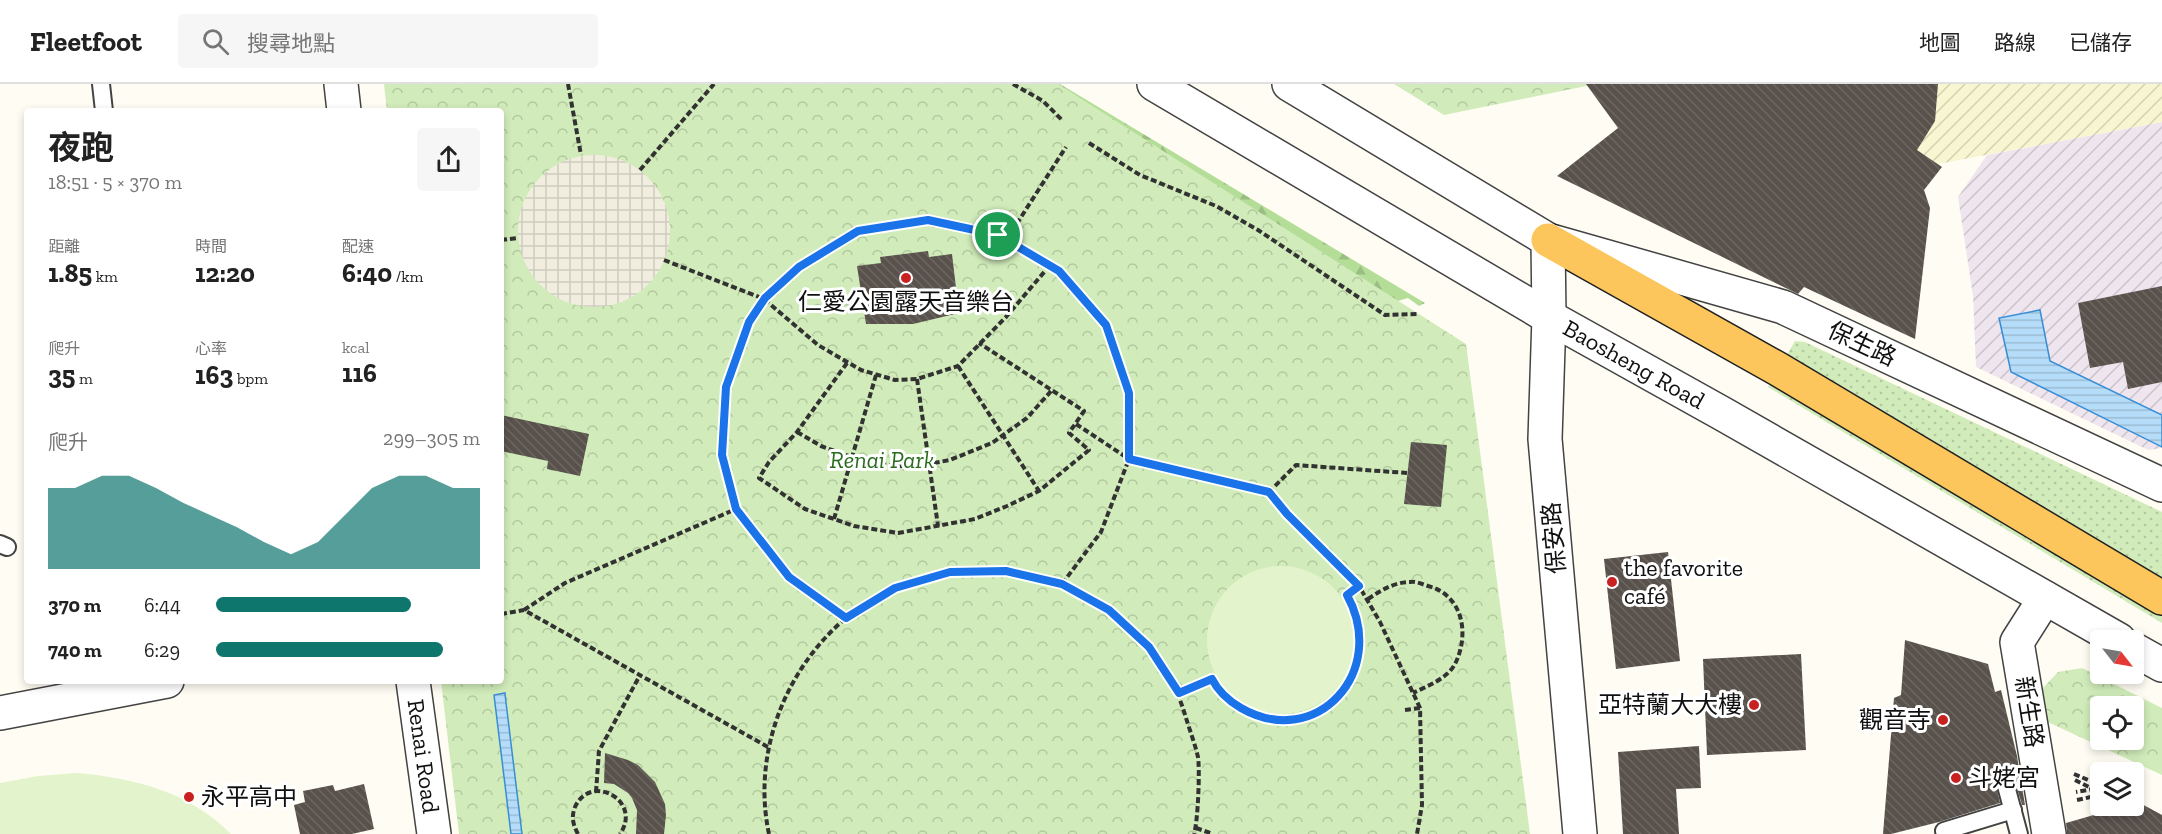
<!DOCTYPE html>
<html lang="zh-TW">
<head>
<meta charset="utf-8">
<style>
	:root { --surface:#fff; --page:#f6f6f6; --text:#222; --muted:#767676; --line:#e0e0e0; --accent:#0f766e }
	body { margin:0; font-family:"Zilla Slab","Noto Sans TC",serif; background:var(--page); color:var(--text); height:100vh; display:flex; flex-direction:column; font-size:22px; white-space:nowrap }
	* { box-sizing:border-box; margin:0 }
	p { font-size:20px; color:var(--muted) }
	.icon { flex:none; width:33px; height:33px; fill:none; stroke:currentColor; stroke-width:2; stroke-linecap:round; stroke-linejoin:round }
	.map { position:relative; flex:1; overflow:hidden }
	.side { position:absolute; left:24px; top:24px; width:480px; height:576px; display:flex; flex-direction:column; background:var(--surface); border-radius:6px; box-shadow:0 3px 9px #0003 }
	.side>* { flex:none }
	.needle { width:39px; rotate:121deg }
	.buttons { position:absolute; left:2090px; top:546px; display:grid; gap:12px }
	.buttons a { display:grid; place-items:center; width:54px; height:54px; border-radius:6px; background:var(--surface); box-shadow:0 3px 9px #0003; font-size:30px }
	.pin { position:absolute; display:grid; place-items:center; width:51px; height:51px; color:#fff; margin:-26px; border:3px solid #fff; border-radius:50%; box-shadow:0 2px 6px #0007 }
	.round { display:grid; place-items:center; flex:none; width:63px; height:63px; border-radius:6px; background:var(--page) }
	.summary { display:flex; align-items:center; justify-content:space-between; height:102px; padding:0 24px }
	h1 { font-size:33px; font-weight:700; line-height:45px }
	.figures { display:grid; grid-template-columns:repeat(3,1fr); gap:9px; height:102px; padding:6px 24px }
	.figures div { display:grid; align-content:center }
	.figures b { font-size:26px; font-weight:700 }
	.figures small { font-size:16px; font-weight:400 }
	.figures p { font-size:16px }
	.chart { height:168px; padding:12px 24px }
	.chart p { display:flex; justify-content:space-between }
	.chart svg { width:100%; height:108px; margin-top:6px; fill:var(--accent); opacity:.7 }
	ul { padding:0 24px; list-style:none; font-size:20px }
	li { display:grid; grid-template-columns:96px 72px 1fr; align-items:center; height:45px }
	li i { height:15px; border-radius:8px; background:var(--accent) }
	header { display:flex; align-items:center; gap:36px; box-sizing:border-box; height:84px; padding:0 30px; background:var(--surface); border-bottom:2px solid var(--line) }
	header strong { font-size:28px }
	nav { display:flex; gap:33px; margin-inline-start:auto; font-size:21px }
	.search { width:420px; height:54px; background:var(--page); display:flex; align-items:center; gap:15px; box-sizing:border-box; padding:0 21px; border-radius:6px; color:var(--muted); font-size:22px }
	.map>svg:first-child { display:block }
	.industrial { fill:url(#industrial-furrows) }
	.farmland { fill:url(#farmland-furrows) }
	.grass { fill:url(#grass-dots) }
	.forest { fill:url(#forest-firs) }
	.park { fill:url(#park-crowns); fill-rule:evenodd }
	.pitch { fill:#e3f3cc }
	.plaza { fill:url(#plaza-grid) }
	.water { fill:url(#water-rules); stroke:#388dd4; stroke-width:1.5 }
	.building { fill:url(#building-back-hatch) }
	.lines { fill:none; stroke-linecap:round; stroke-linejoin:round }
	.service-casing { stroke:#434343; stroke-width:20 }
	.minor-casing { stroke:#434343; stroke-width:36 }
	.tertiary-casing { stroke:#434343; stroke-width:36 }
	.trunk-casing { stroke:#212121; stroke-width:36 }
	.path { stroke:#323232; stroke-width:4; stroke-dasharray:6 3; stroke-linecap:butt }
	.service { stroke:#fff; stroke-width:16 }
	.minor { stroke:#fff; stroke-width:33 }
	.tertiary { stroke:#fff; stroke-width:33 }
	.trunk { stroke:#fcc65c; stroke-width:33 }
	.route-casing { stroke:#fff; stroke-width:12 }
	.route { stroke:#1a73e8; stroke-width:8 }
	.poi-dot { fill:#c82120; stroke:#fff; stroke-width:2 }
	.labels { text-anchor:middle; stroke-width:6; stroke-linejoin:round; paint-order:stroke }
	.poi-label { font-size:24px; fill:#101010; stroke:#fff; text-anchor:start }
	.street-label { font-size:24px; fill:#101010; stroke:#fff }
	.park-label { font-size:24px; font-style:italic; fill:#286c1c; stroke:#fff }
</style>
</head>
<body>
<header>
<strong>Fleetfoot</strong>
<div class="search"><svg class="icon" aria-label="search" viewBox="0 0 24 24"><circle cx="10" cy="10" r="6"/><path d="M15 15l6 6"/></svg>搜尋地點</div>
<nav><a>地圖</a><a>路線</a><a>已儲存</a></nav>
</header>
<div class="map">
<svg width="2162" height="750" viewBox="0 0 2162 750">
	<defs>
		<pattern id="industrial-furrows" width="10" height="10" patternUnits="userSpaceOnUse" patternTransform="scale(1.5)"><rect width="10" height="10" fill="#eee5ef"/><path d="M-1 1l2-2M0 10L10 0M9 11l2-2" fill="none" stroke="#cbc3cc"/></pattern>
		<pattern id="farmland-furrows" width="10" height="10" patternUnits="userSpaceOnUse" patternTransform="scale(1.5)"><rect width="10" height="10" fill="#f7f6d1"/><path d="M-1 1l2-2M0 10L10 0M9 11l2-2" fill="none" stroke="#d3d2b2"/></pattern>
		<pattern id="grass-dots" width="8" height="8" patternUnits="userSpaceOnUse" patternTransform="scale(1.5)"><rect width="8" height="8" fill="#d1ecba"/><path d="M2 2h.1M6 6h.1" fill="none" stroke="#b2c99f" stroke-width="1.8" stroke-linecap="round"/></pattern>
		<pattern id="forest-firs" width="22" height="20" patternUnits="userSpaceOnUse" patternTransform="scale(1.5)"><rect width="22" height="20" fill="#b4de98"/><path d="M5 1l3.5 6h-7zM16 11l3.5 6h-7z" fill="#9abd82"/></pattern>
		<pattern id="park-crowns" width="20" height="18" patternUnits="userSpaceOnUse" patternTransform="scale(1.5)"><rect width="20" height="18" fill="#d1ecba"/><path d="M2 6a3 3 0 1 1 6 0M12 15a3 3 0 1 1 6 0" fill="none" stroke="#b2c99f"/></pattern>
		<pattern id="plaza-grid" width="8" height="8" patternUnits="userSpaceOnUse" patternTransform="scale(1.5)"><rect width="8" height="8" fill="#f1eee0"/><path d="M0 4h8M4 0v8" fill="none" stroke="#cecbbf"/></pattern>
		<pattern id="water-rules" width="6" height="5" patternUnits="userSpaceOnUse" patternTransform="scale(1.5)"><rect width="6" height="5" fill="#b5dcf9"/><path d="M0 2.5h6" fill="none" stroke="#9bbcd4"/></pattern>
		<pattern id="building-back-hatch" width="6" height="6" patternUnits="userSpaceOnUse" patternTransform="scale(1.5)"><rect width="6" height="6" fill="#59524c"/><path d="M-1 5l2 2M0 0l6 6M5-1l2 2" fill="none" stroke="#6c6661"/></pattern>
	</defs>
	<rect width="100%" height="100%" fill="#fffdf3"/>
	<!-- industrial -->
	<path class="industrial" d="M 2162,38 L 2162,364 L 2148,366 L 1976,283 L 1973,212 L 1958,113 L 1987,71 Z"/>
	<!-- farmland -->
	<path class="farmland" d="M 1938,0 L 2162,0 L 2162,38 L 1938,80 L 1917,66 Z"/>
	<!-- grass -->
	<path class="grass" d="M 1795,257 L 1805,258 L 2162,428 L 2162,539 L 1768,303 Z"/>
	<!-- forest -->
	<path class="forest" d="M 1026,0 L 1060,0 L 1425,219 L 1419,222 L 1408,214 L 1381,222 Z"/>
	<!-- park -->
	<g class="park">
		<path d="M 384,0 L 1058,0 L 1466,260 L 1530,750 L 459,750 L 441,597 L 501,597 L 501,27 L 387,27 Z"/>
		<path d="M 1394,0 L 1596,0 L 1444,31 Z"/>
		<path d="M 2082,584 L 2162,624 L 2162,691 L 2039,634 L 2041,606 L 2058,588 ZM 2100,622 L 2133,622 L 2133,656 L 2100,656 Z"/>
	</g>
	<!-- pitch -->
	<g class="pitch">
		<circle cx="1281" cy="556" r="74"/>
		<path d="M 77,689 C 135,694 189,708 231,750 L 0,750 L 0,699 L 38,692 Z"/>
	</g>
	<!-- plaza -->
	<circle class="plaza" cx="594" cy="147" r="76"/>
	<!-- water -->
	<g class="water">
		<path d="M 2040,226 L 2050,277 L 2162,331 L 2162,363 L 2011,288 L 1999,234 Z"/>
		<path d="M 505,609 L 505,610 L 522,750 L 511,750 L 494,611 Z"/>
	</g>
	<!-- building -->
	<g class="building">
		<path d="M 1586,0 L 1938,0 L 1935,37 L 1917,66 L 1942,83 L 1924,106 L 1930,124 L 1915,255 L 1804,203 L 1798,210 L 1557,92 L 1618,44 Z"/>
		<path d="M 928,167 L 929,173 L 952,170 L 959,229 L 913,240 L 866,240 L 857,182 L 881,179 L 880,173 Z"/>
		<path d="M 2162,202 L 2162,298 L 2128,305 L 2123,278 L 2090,284 L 2078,219 Z"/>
		<path d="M 501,331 L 589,350 L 580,392 L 547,385 L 548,377 L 501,367 Z"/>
		<path d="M 1411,358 L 1447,361 L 1441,423 L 1404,420 Z"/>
		<path d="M 1668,468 L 1680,577 L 1616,585 L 1604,475 Z"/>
		<path d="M 1905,556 L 1988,580 L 1995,608 L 2001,606 L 2017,672 L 2025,721 L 2022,721 L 2013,691 L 2003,688 L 1997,691 L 1995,696 L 2000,719 L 1939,738 L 1891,750 L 1883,750 L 1894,614 L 1901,611 Z"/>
		<path d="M 1801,570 L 1806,666 L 1707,671 L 1703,575 Z"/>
		<path d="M 1699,662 L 1701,704 L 1676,705 L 1679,750 L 1623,750 L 1618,668 Z"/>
		<path d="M 605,669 L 628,676 L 638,681 L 655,698 L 665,720 L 666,731 L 664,750 L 636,750 L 637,726 L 632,714 L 628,709 L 614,700 L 604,699 Z"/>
		<path d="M 364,700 L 374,745 L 352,750 L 300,750 L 294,721 L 305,718 L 303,707 L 333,701 L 335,707 Z"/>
		<path d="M 2138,718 L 2162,731 L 2162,750 L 2067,750 L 2066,739 L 2125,722 L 2133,722 L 2133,719 Z"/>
	</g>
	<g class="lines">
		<defs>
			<g id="service">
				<path d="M 101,0 L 104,27"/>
				<path d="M 0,460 L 7,463"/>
				<path d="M 2005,698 L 2019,750"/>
				<path d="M 1944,747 L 2013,726"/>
			</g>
			<g id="minor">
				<path d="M 341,0 L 344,27"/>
				<path d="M 1548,156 L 1549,233 L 1545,355 L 1580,750"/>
				<path d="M 2045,514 L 2017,558 L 2049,750"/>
				<path id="s1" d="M 413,597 L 434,750"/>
				<path d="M 0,629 L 167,597"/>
			</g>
			<g id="tertiary">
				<path id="s2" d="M 1154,0 L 1549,233 L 1723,330 L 2119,556"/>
				<path d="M 1289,0 L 1548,156 L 1783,223 L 2162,401"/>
				<path d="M 2133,565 L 2162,581"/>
			</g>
			<path id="trunk" d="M 1548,156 L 1778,285 L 2162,514"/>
		</defs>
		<!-- service casing -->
		<use href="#service" class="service-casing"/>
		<!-- minor casing -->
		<use href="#minor" class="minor-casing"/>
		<!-- tertiary casing -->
		<use href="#tertiary" class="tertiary-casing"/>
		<!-- trunk casing -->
		<use href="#trunk" class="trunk-casing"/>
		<!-- path -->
		<g class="path">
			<path d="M 568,0 L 581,71"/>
			<path d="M 1013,0 L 1043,17 L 1063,37"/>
			<path d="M 1089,59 L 1140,91 L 1216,122 L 1258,146 L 1385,231 L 1418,230"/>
			<path d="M 640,86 L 714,0"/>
			<path d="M 1007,155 L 1066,63"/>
			<path d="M 501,156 L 518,154"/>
			<path d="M 664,176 L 764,215 L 818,261 L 861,286 L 895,296 L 917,295 L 958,282 L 1006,233 L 1051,180"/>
			<path d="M 847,279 L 797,348 L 769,378 L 759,394 L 805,425 L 854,442 L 898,449 L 975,435 L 1007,422 L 1039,407 L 1089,366 L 1069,349 L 1084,327 L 979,259"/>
			<path d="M 958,282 L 1039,407"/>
			<path d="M 917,295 L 938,442"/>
			<path d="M 1076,340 L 1129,375 L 1269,408 L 1296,381 L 1407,389"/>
			<path d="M 797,348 L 821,362 L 868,379 L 912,383 L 950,376 L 992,359 L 1027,334 L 1052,306"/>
			<path d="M 1269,408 L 1286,430 L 1359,502 L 1380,538 L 1420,624 L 1422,721 L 1417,750"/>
			<path d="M 834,435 L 876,291"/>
			<path d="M 1368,515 C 1380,507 1394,498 1410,498 C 1415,497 1422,500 1428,502 C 1463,511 1470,550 1455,580 C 1447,595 1427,602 1413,609"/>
			<path d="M 524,526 L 565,499 L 736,425"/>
			<path d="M 501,530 L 524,526 L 768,663"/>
			<path d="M 846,534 L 789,493 L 736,425 L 722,371 L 726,302 L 749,238 L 764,215 L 799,183 L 858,147 L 929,136 L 998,151 L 1059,187 L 1106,241 L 1129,309 L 1129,375 L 1101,448 L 1062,500"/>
			<path d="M 1179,609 L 1212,595 C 1218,607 1229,617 1241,624 C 1246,627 1251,631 1257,633 C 1311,650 1365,606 1361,550 C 1360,536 1354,523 1347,511 L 1358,502"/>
			<path d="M 1405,626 L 1420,624"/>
			<path d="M 2074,690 L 2100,701"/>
			<path d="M 2075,696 L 2093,705 L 2076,708"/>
			<path d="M 596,708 L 599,667 L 640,591"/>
			<path d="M 2077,716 L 2100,711"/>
			<path d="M 1196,744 L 1213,750"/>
			<path d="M 578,750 C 573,741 571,733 575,723 C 591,688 643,717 620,750"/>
			<path d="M 769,750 C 752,671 784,586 846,534 C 853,528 861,524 869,520 C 878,514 887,507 896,503 C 976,472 1065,485 1129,544 C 1157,570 1175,596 1186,634 C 1190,647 1195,660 1198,673 C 1200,686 1198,738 1194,750"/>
		</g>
		<!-- service -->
		<use href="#service" class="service"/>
		<!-- minor -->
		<use href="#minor" class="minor"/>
		<!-- tertiary -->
		<use href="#tertiary" class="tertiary"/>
		<!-- trunk -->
		<use href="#trunk" class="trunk"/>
	</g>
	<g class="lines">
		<defs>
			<path id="route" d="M 928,136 L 998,151 L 1059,187 L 1106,241 L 1129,309 L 1129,375 L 1269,408 L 1287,430 L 1359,502 L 1347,511 C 1389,588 1316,667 1241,624 C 1229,617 1218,607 1212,595 L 1179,609 L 1149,563 L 1109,526 L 1062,500 L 1006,487 L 950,488 L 895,504 L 846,534 L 789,493 L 736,425 L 722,371 L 726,303 L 749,238 L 765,214 L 799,183 L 858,147 Z"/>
		</defs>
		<!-- route casing -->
		<use href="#route" class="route-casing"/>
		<!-- route -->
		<use href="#route" class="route"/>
	</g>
	<!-- markers -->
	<g class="poi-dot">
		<circle cx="906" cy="194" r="6"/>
		<circle cx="1612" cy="498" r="6"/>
		<circle cx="1754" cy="621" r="6"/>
		<circle cx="1943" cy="636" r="6"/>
		<circle cx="1956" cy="694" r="6"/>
		<circle cx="189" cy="713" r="6"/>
	</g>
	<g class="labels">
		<!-- poi labels -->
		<g class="poi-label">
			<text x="906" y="226" text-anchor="middle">仁愛公園露天音樂台</text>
			<text x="1624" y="492">the favorite<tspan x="1624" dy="28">café</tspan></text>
			<text x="1742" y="629" text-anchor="end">亞特蘭大大樓</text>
			<text x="1931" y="644" text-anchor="end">觀音寺</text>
			<text x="1968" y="702">斗姥宮</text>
			<text x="201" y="721">永平高中</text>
		</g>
		<!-- street labels -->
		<g class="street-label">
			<text transform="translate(1862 260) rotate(25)" y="8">保生路</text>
			<text dy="8" stroke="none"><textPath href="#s2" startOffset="556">Baosheng Road</textPath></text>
			<text transform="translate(1554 454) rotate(-95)" y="8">保安路</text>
			<text transform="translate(2029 628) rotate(81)" y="8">新生路</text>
			<text dy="8" stroke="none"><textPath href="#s1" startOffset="76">Renai Road</textPath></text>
		</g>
		<!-- park labels -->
		<g class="park-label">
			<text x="882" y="384">Renai Park</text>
		</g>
	</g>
</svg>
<div class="buttons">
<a><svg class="needle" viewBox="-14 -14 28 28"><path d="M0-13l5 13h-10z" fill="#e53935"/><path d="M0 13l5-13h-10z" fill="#767676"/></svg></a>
<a><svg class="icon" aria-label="locate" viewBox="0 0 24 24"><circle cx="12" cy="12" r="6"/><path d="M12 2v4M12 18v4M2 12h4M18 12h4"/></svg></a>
<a><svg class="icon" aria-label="layers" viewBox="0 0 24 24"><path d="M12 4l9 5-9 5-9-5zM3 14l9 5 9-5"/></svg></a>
</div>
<div class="pin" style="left:998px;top:151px;background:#1e9e55"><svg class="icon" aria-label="arrive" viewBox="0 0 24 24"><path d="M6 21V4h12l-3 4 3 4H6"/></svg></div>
<section class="side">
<div class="summary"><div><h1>夜跑</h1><p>18:51 · 5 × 370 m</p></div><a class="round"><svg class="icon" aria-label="share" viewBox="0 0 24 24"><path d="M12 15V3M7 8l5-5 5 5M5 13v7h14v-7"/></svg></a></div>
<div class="figures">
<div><p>距離</p><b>1.85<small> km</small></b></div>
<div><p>時間</p><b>12:20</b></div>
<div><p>配速</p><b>6:40<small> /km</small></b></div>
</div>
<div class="figures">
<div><p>爬升</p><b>35<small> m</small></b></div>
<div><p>心率</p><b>163<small> bpm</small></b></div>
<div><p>kcal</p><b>116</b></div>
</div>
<div class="chart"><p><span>爬升</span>299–305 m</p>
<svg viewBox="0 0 160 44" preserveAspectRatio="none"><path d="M0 44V11L10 11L20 6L30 6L40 11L50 17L60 22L70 27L80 33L90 38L100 33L110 22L120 11L130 6L140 6L150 11L160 11V44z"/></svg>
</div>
<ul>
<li><b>370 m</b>6:44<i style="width:74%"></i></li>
<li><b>740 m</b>6:29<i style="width:86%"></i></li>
</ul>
</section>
</div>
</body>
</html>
